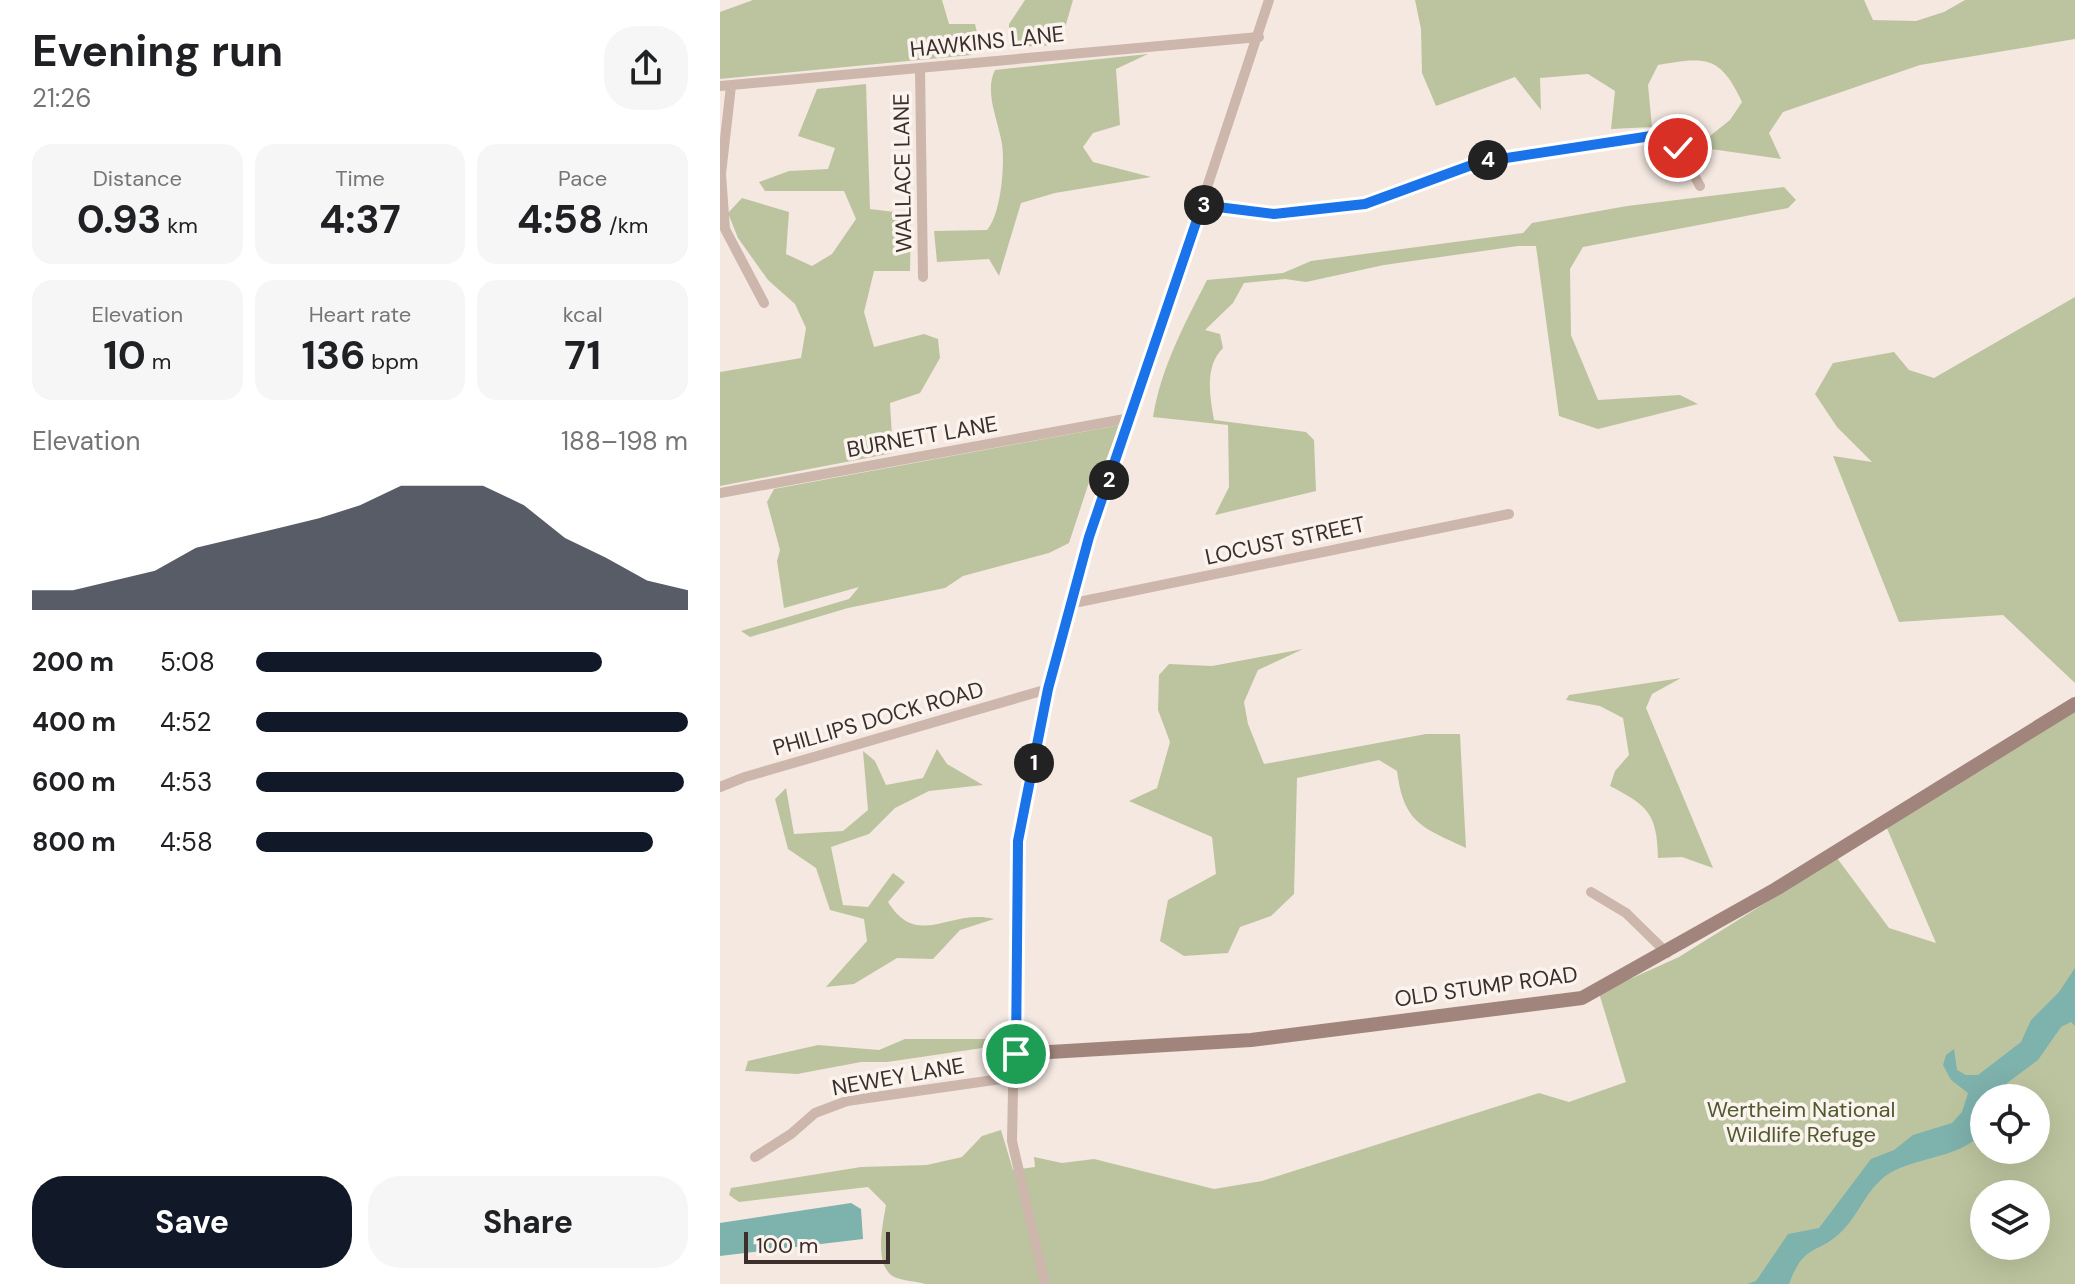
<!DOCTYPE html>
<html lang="en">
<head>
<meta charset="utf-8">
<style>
	:root { --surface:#fff; --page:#f6f6f6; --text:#202124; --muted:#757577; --accent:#111827 }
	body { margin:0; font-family:"DM Sans",sans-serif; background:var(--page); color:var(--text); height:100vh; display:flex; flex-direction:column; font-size:30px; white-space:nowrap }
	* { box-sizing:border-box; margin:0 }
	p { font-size:26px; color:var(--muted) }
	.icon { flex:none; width:44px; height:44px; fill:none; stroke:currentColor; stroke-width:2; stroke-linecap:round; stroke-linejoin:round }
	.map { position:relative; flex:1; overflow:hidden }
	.side { display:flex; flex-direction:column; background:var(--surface); width:720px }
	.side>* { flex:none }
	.fabs { position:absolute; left:1250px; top:1084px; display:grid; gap:16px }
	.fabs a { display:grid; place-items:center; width:80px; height:80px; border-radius:50%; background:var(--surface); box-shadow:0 8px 32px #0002; font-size:40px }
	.scale { position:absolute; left:24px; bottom:20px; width:146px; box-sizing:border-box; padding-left:8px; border:4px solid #3b2e2b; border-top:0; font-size:22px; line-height:28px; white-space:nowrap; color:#3b2e2b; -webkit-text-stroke:6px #fbf3ed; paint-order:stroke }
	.pin { position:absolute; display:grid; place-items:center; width:68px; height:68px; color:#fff; margin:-34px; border:4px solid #fff; border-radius:50%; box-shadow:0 2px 8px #0007 }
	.km { position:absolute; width:40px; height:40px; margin:-20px; border-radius:50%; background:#222; color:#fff; font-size:22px; line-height:40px; text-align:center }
	.round { display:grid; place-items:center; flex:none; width:84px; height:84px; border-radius:32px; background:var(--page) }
	.head { display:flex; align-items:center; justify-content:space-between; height:136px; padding:0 32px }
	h1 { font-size:44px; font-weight:700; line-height:60px }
	.figures { display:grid; grid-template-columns:repeat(3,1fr); gap:12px; height:136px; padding:8px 32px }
	.figures div { display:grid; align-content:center; border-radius:20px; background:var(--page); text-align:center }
	.figures b { font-size:40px; font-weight:700 }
	.figures small { font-size:22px; font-weight:400 }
	.figures p { font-size:22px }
	.chart { height:224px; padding:16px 32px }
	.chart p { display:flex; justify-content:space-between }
	.chart svg { width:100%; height:144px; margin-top:8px; fill:var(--accent); opacity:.7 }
	.cta { display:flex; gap:16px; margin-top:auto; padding:16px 32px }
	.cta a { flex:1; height:92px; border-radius:32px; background:var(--accent); color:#fff; font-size:32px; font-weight:700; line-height:92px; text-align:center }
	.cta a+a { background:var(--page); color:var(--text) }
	ul { padding:0 32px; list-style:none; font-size:26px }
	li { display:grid; grid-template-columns:128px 96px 1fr; align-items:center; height:60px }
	li i { height:20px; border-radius:10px; background:var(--accent) }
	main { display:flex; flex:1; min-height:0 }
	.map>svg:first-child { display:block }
	.green { fill:#bcc49f; fill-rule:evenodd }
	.water { fill:#7eb2ad }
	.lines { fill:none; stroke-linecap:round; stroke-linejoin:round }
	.street { stroke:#cdb6ab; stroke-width:10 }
	.secondary { stroke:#a1857c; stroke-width:14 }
	.route-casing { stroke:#fff; stroke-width:16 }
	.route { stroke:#1a73e8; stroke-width:10 }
	.labels { text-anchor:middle; stroke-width:7; stroke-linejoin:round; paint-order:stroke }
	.street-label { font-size:22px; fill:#3b2e2b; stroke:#fbf3ed }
	.park-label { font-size:22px; fill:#4f5a2e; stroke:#fbf3ed }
</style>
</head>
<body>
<main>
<section class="side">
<div class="head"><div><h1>Evening run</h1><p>21:26</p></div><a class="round"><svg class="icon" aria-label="share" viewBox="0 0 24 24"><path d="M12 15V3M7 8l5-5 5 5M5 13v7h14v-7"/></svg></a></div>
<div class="figures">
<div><p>Distance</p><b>0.93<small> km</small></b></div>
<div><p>Time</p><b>4:37</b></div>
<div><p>Pace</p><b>4:58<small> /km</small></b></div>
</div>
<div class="figures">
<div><p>Elevation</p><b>10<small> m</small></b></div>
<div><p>Heart rate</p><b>136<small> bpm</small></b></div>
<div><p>kcal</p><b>71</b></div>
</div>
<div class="chart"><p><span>Elevation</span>188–198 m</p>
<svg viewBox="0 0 160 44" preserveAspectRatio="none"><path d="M0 44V38L10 38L20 35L30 32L40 25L50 22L60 19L70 16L80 12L90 6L100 6L110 6L120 12L130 22L140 28L150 35L160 38V44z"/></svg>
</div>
<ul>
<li><b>200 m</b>5:08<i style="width:80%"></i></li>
<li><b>400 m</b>4:52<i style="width:100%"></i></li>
<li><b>600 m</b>4:53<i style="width:99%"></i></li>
<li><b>800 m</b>4:58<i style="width:92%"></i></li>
</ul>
<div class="cta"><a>Save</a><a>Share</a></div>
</section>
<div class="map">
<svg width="1355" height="1284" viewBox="0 0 1355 1284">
	<rect width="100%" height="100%" fill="#f4e8e0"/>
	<!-- green -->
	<g class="green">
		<path d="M 33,0 L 222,0 L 229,24 L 255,24 L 258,37 L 251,55 L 0,79 L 0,12 Z"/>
		<path d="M 305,0 L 353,0 L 340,45 L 289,47 L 289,24 Z"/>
		<path d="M 695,0 L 1144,0 L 1153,20 L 1196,21 L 1224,12 L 1245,0 L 1355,0 L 1355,39 L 1200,65 L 1063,112 L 1049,133 L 1061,159 L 976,147 L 1010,120 L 1022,102 C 1000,55 986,57 938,65 L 928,85 L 932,127 L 891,129 L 895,91 L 868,74 L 820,78 L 821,110 L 795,77 L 716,106 L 702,73 L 701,29 Z"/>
		<path d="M 428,54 L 396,69 L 400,125 L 373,133 L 363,147 L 373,162 L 431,177 L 335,193 L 301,203 L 279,276 L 269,259 L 217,262 L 214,231 L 267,230 C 281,214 285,165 282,144 C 278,120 264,92 275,70 Z"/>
		<path d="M 146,84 L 150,209 L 191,214 L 190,271 L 154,271 L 144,312 L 154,347 L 204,334 L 218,339 L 220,358 L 200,393 L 170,403 L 173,453 L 0,486 L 0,372 L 81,358 L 86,328 L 75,304 L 48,280 L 18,238 L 8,213 L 22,198 L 69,212 L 66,254 L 92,266 L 112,254 L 136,219 L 124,191 L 45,191 L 39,182 L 69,171 L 108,169 L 115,148 L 78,136 L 97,89 Z"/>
		<path d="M 1064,187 L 1076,200 L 1068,208 L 863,247 L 850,269 L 851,335 L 878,400 L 960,395 L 978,404 L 878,429 L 839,416 L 816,246 L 798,246 L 664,265 L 586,282 L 565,279 L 524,283 L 513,303 L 485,330 L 500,334 L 503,348 C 484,367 490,396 494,420 L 586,432 L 594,440 L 596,491 L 495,515 L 509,487 L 508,425 L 433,417 C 441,368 464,325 487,280 L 563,273 L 591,261 L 803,233 L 812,223 L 907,206 Z"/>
		<path d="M 1355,297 L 1355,683 L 1283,615 L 1179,622 L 1113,456 L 1152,462 L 1117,427 L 1095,394 L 1113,363 L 1174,352 L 1189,370 L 1214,378 Z"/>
		<path d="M 400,425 L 383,467 L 374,467 L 349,543 L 329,553 L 243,576 L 225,588 L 128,608 L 30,637 L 21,631 L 129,599 L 139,587 L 64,608 L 57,561 L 60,550 L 47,502 L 54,489 Z"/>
		<path d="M 583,649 L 538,670 L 524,702 L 528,724 L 544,764 L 706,734 L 740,734 L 746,848 C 702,827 684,824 677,771 L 659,760 L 577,778 L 574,894 L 551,916 L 520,927 L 508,953 L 464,956 L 440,941 L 448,900 L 496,874 L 492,837 L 409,801 L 437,788 L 450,742 L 438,710 L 439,675 L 449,664 L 492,666 Z"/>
		<path d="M 961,678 L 932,694 L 926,708 L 993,868 L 962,857 L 938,858 C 937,813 928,806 890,786 L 895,771 L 909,755 L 903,718 L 880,706 L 846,700 L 849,695 Z"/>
		<path d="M 1355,704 L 1355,1284 L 205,1284 C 196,1281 183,1281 174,1277 C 153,1265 163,1224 166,1205 L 148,1187 L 19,1202 L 9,1195 L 11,1188 L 141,1167 L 207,1165 L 242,1157 L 262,1136 L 281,1130 L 293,1170 L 315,1167 L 314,1157 L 342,1163 L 374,1159 L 494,1189 L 542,1181 L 819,1093 L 849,1102 L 906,1082 L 879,993 L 959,957 L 1117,858 L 1169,928 L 1216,943 L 1166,826 ZM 1264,1098 L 1316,1098 L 1316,1150 L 1264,1150 ZM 1264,1194 L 1316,1194 L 1316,1246 L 1264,1246 Z"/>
		<path d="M 217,749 L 227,764 L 263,785 L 209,791 L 175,808 L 149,834 L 111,847 L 123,905 L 148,907 L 173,873 L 185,882 L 168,902 C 198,950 230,908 274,919 L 240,930 L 213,959 L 177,958 L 134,984 L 106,987 L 147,941 L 144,919 L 110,910 L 96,868 L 68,849 L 55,799 L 66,788 L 74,834 L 123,831 L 148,810 L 143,751 L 155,761 L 166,785 L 203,778 Z"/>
		<path d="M 185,1039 L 272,1039 L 276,1046 L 167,1062 L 141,1062 L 77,1074 L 25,1071 L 28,1061 L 98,1045 L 159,1050 Z"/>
	</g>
	<!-- water -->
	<g class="water">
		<path d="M 1355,968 L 1355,1026 L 1351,1022 L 1341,1027 L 1318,1060 L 1287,1083 L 1281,1098 L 1264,1098 C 1264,1112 1267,1129 1256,1139 C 1232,1158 1196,1158 1170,1173 C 1148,1186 1140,1213 1123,1230 C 1098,1256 1085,1241 1069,1284 L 1027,1284 L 1036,1281 L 1068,1234 L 1099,1228 L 1151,1159 L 1174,1150 L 1193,1135 L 1232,1123 L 1242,1112 L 1248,1093 L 1231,1080 L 1223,1065 L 1226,1055 L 1234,1049 L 1237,1070 L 1246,1075 L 1258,1075 L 1301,1042 L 1311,1020 L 1339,992 Z"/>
		<path d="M 131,1203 L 141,1209 L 143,1239 L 0,1256 L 0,1223 Z"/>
	</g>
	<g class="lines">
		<!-- street -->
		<g class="street">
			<path d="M 200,68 L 203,277"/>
			<path d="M 0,86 L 539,37"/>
			<path d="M 11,86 L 1,174 L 5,229 L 44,303"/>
			<path d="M 482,205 L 554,214 L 645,204 L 760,162 L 931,136 C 959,138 968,165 980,186"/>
			<path d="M 0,493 L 410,418"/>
			<path d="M 349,604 L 789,514"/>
			<path d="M 0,787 L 25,777 L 328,689"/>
			<path d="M 871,892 L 906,913 L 947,953"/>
			<path d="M 35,1157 L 71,1134 L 95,1113 L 127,1101 L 295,1077"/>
			<path d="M 325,1284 L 292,1141 L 298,841 L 349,604 L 549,0"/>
		</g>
		<!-- secondary -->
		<path class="secondary" d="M 296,1054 L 531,1040 L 862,998 L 1056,889 L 1355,704"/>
	</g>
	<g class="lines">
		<defs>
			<path id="route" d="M 296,1054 L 298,841 L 328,689 L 369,537 L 482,205 L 554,214 L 645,204 L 760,162 L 931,136 L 949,141 L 958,148"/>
		</defs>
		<!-- route casing -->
		<use href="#route" class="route-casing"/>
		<!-- route -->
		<use href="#route" class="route"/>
	</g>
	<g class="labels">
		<!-- street labels -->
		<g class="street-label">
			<text transform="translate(267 41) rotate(-6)" y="8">HAWKINS LANE</text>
			<text transform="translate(182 173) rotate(-91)" y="8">WALLACE LANE</text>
			<text transform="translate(202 436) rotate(-10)" y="8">BURNETT LANE</text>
			<text transform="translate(565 540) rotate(-12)" y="8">LOCUST STREET</text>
			<text transform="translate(158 718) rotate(-16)" y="8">PHILLIPS DOCK ROAD</text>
			<text transform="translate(766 986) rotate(-8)" y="8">OLD STUMP ROAD</text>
			<text transform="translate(178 1076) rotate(-10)" y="8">NEWEY LANE</text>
		</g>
		<!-- park labels -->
		<g class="park-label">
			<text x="1081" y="1117">Wertheim National<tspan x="1081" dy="25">Wildlife Refuge</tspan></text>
		</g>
	</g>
</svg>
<div class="fabs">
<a><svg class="icon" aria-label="locate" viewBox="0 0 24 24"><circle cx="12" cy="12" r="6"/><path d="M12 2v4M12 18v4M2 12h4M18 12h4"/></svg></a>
<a><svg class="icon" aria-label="layers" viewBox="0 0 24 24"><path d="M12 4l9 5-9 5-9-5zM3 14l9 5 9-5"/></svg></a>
</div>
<div class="scale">100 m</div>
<div class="pin" style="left:296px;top:1054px;background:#1e9e55"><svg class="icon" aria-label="arrive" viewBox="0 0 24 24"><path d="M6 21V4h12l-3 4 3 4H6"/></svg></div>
<div class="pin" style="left:958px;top:148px;background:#d93025"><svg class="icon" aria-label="check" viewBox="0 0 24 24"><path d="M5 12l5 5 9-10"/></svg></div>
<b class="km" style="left:314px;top:763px">1</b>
<b class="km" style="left:389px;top:480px">2</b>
<b class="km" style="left:484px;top:205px">3</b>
<b class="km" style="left:768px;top:160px">4</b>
</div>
</main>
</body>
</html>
